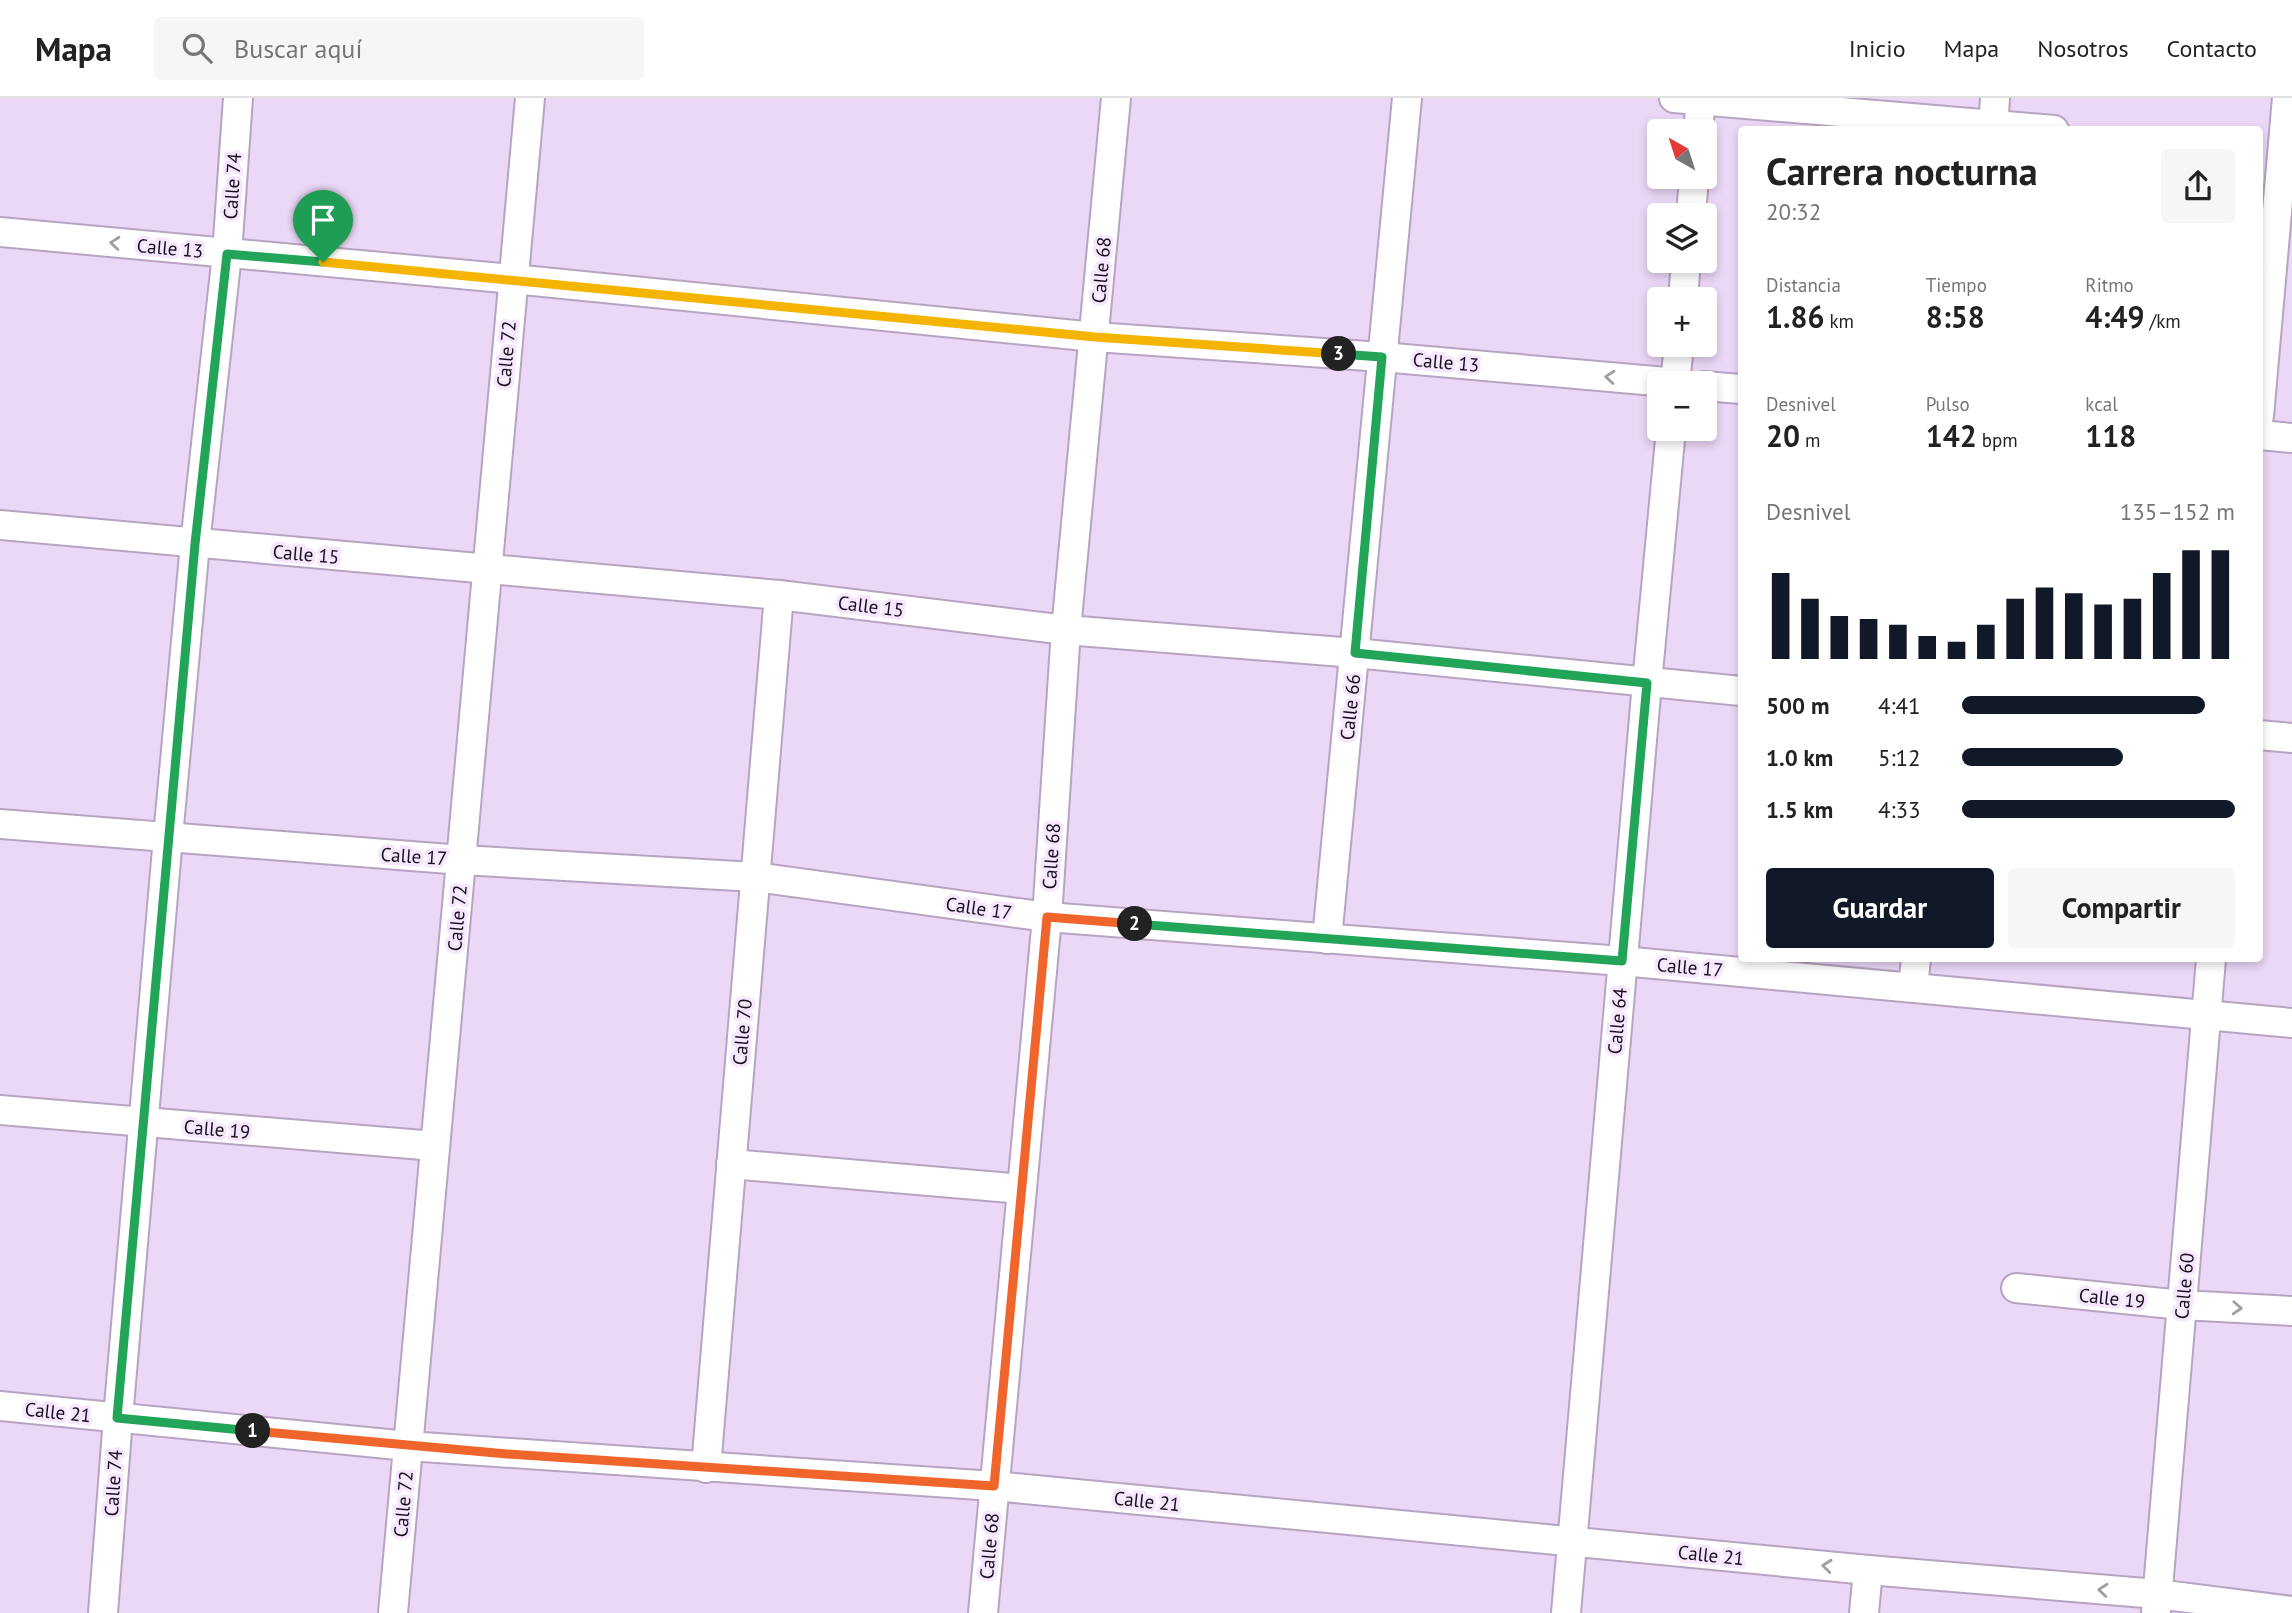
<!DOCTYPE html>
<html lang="es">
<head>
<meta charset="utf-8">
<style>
	:root { --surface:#fff; --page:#f6f6f6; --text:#222; --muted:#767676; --line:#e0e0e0; --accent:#111827 }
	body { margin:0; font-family:"PT Sans",sans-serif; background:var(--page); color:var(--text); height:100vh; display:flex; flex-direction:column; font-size:26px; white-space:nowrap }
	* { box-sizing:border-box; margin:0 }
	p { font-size:23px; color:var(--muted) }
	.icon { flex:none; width:38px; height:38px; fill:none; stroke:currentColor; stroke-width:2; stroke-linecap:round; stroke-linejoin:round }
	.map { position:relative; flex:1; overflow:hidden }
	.sheet { position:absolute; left:1738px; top:28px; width:525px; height:836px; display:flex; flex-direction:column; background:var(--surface); border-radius:7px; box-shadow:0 4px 10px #0003 }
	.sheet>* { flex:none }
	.needle { width:46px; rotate:321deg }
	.fabs { position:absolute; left:1647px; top:21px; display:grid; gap:14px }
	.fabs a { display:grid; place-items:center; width:70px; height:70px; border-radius:7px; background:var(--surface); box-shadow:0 4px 10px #0003; font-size:35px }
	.pin { position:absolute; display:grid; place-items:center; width:60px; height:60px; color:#fff; margin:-72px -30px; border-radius:50% 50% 50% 0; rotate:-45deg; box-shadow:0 0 7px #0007 }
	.pin .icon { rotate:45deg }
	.km { position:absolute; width:35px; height:35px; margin:-18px; border-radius:50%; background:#222; color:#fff; font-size:19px; line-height:35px; text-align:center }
	.round { display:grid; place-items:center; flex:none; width:74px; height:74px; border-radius:7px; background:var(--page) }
	.head { display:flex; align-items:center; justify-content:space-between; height:119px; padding:0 28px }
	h1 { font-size:38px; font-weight:800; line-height:52px }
	.figures { display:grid; grid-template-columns:repeat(3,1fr); gap:10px; height:119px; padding:7px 28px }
	.figures div { display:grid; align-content:center }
	.figures b { font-size:30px; font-weight:800 }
	.figures small { font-size:19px; font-weight:400 }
	.figures p { font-size:19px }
	.chart { height:196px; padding:14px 28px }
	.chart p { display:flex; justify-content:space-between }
	.chart svg { width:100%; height:126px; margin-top:7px; stroke:var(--accent); stroke-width:6 }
	.action { display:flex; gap:14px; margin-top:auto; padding:14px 28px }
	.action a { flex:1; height:80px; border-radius:7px; background:var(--accent); color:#fff; font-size:28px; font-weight:800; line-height:80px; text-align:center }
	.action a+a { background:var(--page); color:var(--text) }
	ul { padding:0 28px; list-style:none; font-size:23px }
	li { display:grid; grid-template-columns:112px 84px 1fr; align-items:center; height:52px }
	li i { height:18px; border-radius:9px; background:var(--accent) }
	header { display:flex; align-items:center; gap:42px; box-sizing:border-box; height:98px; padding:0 35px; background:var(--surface); border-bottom:2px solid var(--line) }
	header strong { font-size:33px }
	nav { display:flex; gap:38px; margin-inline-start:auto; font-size:24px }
	.search { width:490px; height:63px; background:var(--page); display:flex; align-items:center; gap:18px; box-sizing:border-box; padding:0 24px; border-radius:7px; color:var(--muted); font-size:26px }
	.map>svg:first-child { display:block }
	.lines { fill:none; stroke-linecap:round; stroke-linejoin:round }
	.minor-casing { stroke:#b8a4c2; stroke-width:32 }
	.minor { stroke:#fff; stroke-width:28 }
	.oneway { stroke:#a29fa3 }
	.split-1-casing { stroke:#fff; stroke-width:14 }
	.split-2-casing { stroke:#fff; stroke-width:14 }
	.split-3-casing { stroke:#fff; stroke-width:14 }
	.split-4-casing { stroke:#fff; stroke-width:14 }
	.split-1 { stroke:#22a559; stroke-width:9 }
	.split-2 { stroke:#f0652b; stroke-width:9 }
	.split-3 { stroke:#22a559; stroke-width:9 }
	.split-4 { stroke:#f5b400; stroke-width:9 }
	.labels { text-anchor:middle; stroke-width:7; stroke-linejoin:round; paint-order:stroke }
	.street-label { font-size:19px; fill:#160f19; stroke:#f6e6ff }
</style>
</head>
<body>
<header>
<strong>Mapa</strong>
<div class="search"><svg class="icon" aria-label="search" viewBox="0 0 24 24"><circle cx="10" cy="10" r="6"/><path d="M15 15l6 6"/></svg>Buscar aquí</div>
<nav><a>Inicio</a><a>Mapa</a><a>Nosotros</a><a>Contacto</a></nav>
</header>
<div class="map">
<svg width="2292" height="1515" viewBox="0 0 2292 1515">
	<rect width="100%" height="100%" fill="#ebd7f6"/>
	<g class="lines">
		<defs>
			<g id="minor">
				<path d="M 1674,0 L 2054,32"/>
				<path d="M 1993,32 L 1995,0"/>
				<path d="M 1698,33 L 1701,0"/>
				<path d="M 1691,117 L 1694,79"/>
				<path d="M 0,134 L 513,181 L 1095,239 L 1382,259 L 1678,285"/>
				<path d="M 1683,201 L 1686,163"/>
				<path d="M 1675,285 L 1679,247"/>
				<path d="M 1704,288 L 1741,291"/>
				<path d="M 2259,318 L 2287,0"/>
				<path d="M 2259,337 L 2292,340"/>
				<path d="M 0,427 L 779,497 L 1066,532 L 1355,555 L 1741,593"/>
				<path d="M 2259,637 L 2292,640"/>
				<path d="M 0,726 L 462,762 L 755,779 L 1047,819 L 1622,863 L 2292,925"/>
				<path d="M 1327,841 L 1407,0"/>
				<path d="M 1913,889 L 1916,861"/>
				<path d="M 0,1012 L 435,1048"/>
				<path d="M 731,1066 L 1022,1091"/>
				<path d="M 2016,1190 L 2182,1207 L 2292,1213"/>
				<path d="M 0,1308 L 408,1348 L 994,1388 L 1868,1472 L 2157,1496 L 2292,1513"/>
				<path d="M 706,1370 L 779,497"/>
				<path d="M 2156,1514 L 2211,861"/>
				<path d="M 103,1515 L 118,1320 L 168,739 L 195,446 L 227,156 L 238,0"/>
				<path d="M 393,1515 L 530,0"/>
				<path d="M 983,1515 L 1047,819 L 1066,532 L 1116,0"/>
				<path d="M 1566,1515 L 1647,585 L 1671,331"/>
				<path d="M 1864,1515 L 1868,1472"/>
			</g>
		</defs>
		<!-- minor casing -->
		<use href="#minor" class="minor-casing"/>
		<!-- minor -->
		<use href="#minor" class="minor"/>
	</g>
	<!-- one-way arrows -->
	<defs><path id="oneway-chevron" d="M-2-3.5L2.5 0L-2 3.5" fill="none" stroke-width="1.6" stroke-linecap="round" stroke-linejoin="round" transform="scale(1.75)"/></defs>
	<g class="oneway">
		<use href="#oneway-chevron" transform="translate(115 145) rotate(-175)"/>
		<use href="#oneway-chevron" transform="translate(1610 279) rotate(-175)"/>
		<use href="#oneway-chevron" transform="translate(2237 1210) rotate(3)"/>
		<use href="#oneway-chevron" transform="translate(1827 1468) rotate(-174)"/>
		<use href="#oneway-chevron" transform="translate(2103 1492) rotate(-175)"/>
	</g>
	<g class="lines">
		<defs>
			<path id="split-1" d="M 253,1333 L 117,1320 L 195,446 L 227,156 L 323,164"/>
			<path id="split-2" d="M 253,1333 L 507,1356 L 994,1388 L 1047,819 L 1135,826"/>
			<path id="split-3" d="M 1135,826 L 1622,863 L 1647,585 L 1355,555 L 1382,259 L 1339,256"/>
			<path id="split-4" d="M 323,164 L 1095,239 L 1339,256"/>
		</defs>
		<!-- split-1 casing -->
		<use href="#split-1" class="split-1-casing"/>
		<!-- split-2 casing -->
		<use href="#split-2" class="split-2-casing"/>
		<!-- split-3 casing -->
		<use href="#split-3" class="split-3-casing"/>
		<!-- split-4 casing -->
		<use href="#split-4" class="split-4-casing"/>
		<!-- split-1 -->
		<use href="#split-1" class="split-1"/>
		<!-- split-2 -->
		<use href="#split-2" class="split-2"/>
		<!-- split-3 -->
		<use href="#split-3" class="split-3"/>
		<!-- split-4 -->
		<use href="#split-4" class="split-4"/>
	</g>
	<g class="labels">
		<!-- street labels -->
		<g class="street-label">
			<text transform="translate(232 88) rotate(-86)" y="7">Calle 74</text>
			<text transform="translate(170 150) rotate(5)" y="7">Calle 13</text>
			<text transform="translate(1101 172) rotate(-85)" y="7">Calle 68</text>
			<text transform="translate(506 256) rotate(-85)" y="7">Calle 72</text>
			<text transform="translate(1446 264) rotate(5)" y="7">Calle 13</text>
			<text transform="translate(306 456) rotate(5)" y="7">Calle 15</text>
			<text transform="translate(871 508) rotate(7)" y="7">Calle 15</text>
			<text transform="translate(1350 609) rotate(-84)" y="7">Calle 66</text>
			<text transform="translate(414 758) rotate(4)" y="7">Calle 17</text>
			<text transform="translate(1051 758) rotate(-86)" y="7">Calle 68</text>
			<text transform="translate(979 810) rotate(8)" y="7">Calle 17</text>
			<text transform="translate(457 820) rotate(-85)" y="7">Calle 72</text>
			<text transform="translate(1690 869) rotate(5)" y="7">Calle 17</text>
			<text transform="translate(1617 923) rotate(-85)" y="7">Calle 64</text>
			<text transform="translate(742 934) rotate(-85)" y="7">Calle 70</text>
			<text transform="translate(217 1031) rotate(5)" y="7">Calle 19</text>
			<text transform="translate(2184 1188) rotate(-85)" y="7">Calle 60</text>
			<text transform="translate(2112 1200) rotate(6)" y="7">Calle 19</text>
			<text transform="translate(58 1314) rotate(6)" y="7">Calle 21</text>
			<text transform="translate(113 1385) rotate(-86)" y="7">Calle 74</text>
			<text transform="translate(1147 1403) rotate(6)" y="7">Calle 21</text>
			<text transform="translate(403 1406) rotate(-85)" y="7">Calle 72</text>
			<text transform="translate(989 1448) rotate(-85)" y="7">Calle 68</text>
			<text transform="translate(1711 1457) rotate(6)" y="7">Calle 21</text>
		</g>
	</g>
</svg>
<div class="fabs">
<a><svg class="needle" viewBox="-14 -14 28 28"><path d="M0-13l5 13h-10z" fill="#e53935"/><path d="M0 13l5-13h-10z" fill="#767676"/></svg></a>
<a><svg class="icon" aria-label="layers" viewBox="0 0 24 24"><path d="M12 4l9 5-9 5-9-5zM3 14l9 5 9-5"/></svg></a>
<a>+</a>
<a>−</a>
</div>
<div class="pin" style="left:323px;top:164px;background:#1e9e55"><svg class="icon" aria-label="arrive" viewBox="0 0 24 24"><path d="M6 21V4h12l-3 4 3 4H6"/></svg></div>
<b class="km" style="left:253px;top:1333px">1</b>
<b class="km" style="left:1135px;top:826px">2</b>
<b class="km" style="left:1339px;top:256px">3</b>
<section class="sheet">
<div class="head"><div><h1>Carrera nocturna</h1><p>20:32</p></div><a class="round"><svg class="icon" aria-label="share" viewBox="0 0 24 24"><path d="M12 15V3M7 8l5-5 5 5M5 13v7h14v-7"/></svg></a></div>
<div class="figures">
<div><p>Distancia</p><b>1.86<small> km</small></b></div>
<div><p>Tiempo</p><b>8:58</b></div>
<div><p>Ritmo</p><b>4:49<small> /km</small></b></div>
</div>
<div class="figures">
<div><p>Desnivel</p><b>20<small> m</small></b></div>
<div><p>Pulso</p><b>142<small> bpm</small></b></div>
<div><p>kcal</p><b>118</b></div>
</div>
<div class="chart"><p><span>Desnivel</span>135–152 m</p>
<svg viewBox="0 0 160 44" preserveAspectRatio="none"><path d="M5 44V14M15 44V23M25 44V29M35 44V30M45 44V32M55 44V36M65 44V38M75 44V32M85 44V23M95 44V19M105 44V21M115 44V25M125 44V23M135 44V14M145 44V6M155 44V6"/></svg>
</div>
<ul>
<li><b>500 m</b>4:41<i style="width:89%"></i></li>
<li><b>1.0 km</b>5:12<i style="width:59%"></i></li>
<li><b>1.5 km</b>4:33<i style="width:100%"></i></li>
</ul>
<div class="action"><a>Guardar</a><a>Compartir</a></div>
</section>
</div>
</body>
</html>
